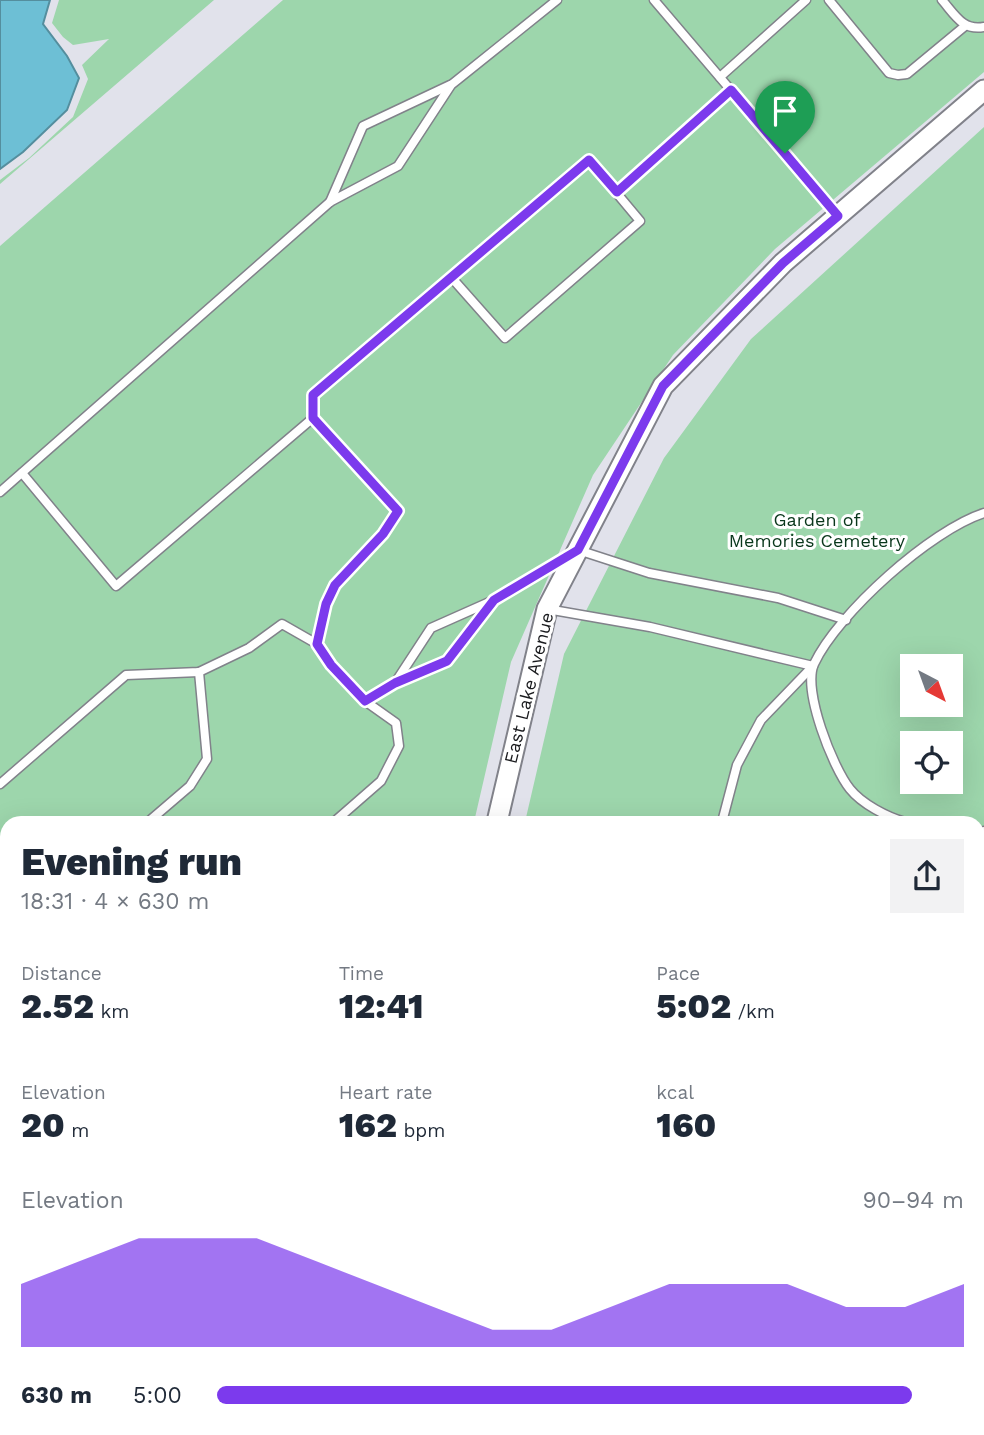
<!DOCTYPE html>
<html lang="en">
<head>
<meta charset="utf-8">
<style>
	:root { --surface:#fff; --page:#f2f2f3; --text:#1f2937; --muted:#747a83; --accent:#7c3aed }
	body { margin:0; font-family:"Work Sans",sans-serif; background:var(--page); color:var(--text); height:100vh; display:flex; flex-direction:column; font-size:26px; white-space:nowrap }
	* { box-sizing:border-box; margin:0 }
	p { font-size:23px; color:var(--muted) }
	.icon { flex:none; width:38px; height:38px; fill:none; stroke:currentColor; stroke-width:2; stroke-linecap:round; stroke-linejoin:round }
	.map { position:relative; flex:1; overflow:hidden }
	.sheet { position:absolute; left:0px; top:816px; width:985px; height:620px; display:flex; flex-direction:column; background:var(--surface); border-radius:21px 21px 0 0; box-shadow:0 7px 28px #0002 }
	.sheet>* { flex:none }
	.needle { width:46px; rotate:139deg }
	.fabs { position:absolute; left:900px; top:654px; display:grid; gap:14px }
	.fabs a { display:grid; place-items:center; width:63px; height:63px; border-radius:0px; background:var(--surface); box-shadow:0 7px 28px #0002; font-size:35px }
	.pin { position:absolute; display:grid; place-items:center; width:60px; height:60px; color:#fff; margin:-72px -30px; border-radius:50% 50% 50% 0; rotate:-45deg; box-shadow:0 0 7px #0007 }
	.pin .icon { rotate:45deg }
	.round { display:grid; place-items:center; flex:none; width:74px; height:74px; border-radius:0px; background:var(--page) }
	.summary { display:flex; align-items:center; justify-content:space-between; height:119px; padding:0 21px }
	h1 { font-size:38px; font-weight:800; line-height:52px }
	.stats { display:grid; grid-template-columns:repeat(3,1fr); gap:10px; height:119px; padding:7px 21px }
	.stats div { display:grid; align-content:center }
	.stats b { font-size:35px; font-weight:800 }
	.stats small { font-size:19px; font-weight:400 }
	.stats p { font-size:19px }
	.chart { height:196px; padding:14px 21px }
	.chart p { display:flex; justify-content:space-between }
	.chart svg { width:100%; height:126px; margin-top:7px; fill:var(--accent); opacity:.7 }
	ul { padding:0 21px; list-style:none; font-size:23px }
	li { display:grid; grid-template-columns:112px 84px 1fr; align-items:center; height:52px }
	li i { height:18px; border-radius:9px; background:var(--accent) }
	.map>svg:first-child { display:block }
	.green { fill:#9dd6ac; fill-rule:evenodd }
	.water { fill:#6dbfd5; stroke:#548e9e; stroke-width:2 }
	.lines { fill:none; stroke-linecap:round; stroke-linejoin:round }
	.service-casing { stroke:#81828a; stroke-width:11 }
	.minor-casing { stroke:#81828a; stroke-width:19 }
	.tertiary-casing { stroke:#81828a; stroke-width:23 }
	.service { stroke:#fff; stroke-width:8 }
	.minor { stroke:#fff; stroke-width:16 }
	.tertiary { stroke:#fff; stroke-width:19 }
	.route-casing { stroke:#fff; stroke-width:14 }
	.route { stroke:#7c3aed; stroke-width:9 }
	.labels { text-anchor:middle; stroke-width:6; stroke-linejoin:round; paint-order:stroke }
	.park-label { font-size:18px; fill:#09371b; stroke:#fff }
	.street-label { font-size:18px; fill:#191a1d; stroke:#fff }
</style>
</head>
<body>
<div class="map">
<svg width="984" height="1435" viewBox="0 0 984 1435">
	<rect width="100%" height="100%" fill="#e1e2eb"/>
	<!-- green -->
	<g class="green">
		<path d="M 59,0 L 214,0 L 0,184 L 0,180 L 29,158 L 73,117 L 88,79 L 82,65 L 109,39 L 73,45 L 63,37 L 52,23 Z"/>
		<path d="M 283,0 L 984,0 L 984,72 L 775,249 L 673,355 L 593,475 L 511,662 L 474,822 L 7,822 L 7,1168 L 0,1160 L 0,246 Z"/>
		<path d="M 984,127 L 984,1435 L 374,1435 L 376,1428 L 978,1428 L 978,822 L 525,822 L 564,654 L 664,458 L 751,339 ZM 912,667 L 950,667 L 950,705 L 912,705 ZM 912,744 L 950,744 L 950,782 L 912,782 Z"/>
		<path d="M 0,1248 L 7,1256 L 7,1428 L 158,1428 L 164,1435 L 0,1435 Z"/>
		<path d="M 231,1428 L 335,1428 L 333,1435 L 237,1435 Z"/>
	</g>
	<!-- water -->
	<path class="water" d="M 0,0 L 50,0 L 43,24 L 67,56 L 79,78 L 67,110 L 23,152 L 0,169 Z"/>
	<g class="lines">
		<defs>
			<g id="service">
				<path d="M 654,0 L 838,216"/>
				<path d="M 829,0 L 889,73 L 898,75 L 907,74 L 965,26"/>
				<path d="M 942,0 C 955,15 963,31 984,27"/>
				<path d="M 720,77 L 806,0"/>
				<path d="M 617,192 L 731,90"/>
				<path d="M 330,202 L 363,126 L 450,85"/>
				<path d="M 313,418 L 398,511 L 383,534 L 335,585 L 326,604 L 317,644"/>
				<path d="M 22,473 L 116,586 L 313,418 L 313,395 L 589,160 L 640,221 L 505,338 L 451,277"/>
				<path d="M 0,492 L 330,202 L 398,166 L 451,85 L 557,0"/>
				<path d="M 547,609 L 650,627 L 813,666 L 761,720 L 737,765 L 722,822"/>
				<path d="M 395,683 L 447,661 L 492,603"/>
				<path d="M 0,784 L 126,675 L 199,672 L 249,648 L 282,624 L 317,644 L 331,665 L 365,701 L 395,683 L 431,628 L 494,600 L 578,550 L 649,573 L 778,598 L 846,620"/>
				<path d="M 148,822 L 190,786 L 207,759 L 199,672"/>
				<path d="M 334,822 L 381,781 L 399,746 L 396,723 L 365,701"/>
				<path d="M 905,822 C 887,817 862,804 850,789 C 833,768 802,690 814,664 C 838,613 931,530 984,513"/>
				<path d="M 978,833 L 984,831"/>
				<path d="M 978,842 L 984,849"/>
				<path d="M 978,937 L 984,932"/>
				<path d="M 0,953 L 7,947"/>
				<path d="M 0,959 L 7,968"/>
				<path d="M 978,1361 L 984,1356"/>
				<path d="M 0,1400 L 7,1409"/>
				<path d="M 24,1428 L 30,1435"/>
				<path d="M 274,1428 L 281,1435"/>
				<path d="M 905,1428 L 905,1435"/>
				<path d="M 520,1435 L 522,1428"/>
			</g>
			<g id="minor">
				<path d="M 0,1214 L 7,1222"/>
				<path d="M 183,1428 L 189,1435"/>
			</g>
			<g id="tertiary">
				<path d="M 497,822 L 547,609 L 663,386 L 783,263 L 984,90"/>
				<path d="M 351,1435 L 352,1428"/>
			</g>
		</defs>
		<!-- service casing -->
		<use href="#service" class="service-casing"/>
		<!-- minor casing -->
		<use href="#minor" class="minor-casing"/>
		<!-- tertiary casing -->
		<use href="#tertiary" class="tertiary-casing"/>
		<!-- service -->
		<use href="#service" class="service"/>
		<!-- minor -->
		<use href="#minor" class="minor"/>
		<!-- tertiary -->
		<use href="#tertiary" class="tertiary"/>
	</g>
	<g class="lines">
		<defs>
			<path id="route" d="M 731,90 L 838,216 L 783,263 L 663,386 L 578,550 L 494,600 L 447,661 L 395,683 L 365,701 L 331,665 L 317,644 L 326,604 L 335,585 L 383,534 L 398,511 L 313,418 L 313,395 L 589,160 L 617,192 Z"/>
		</defs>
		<!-- route casing -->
		<use href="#route" class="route-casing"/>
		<!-- route -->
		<use href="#route" class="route"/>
	</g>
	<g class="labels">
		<!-- park labels -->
		<g class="park-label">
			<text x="817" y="526">Garden of<tspan x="817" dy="21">Memories Cemetery</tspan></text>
		</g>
		<!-- street labels -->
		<g class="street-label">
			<text transform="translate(529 688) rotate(-76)" y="6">East Lake Avenue</text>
		</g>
	</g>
</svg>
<div class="fabs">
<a><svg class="needle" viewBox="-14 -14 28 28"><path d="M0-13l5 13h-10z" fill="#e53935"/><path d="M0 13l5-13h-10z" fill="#747a83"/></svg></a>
<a><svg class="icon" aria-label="locate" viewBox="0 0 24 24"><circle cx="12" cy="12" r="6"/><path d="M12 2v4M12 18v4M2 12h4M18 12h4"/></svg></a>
</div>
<div class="pin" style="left:785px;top:153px;background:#1e9e55"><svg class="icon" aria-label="arrive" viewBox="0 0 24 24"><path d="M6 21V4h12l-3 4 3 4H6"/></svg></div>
<section class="sheet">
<div class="summary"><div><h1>Evening run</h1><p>18:31 · 4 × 630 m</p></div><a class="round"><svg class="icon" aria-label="share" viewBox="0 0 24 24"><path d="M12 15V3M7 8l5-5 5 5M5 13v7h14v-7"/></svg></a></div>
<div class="stats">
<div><p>Distance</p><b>2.52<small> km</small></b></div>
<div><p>Time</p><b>12:41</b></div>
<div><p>Pace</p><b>5:02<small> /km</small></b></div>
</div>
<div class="stats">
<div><p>Elevation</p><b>20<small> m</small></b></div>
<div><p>Heart rate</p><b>162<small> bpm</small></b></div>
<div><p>kcal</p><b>160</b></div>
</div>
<div class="chart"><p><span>Elevation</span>90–94 m</p>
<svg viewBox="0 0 160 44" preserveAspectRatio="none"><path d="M0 44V22L10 14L20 6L30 6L40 6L50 14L60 22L70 30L80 38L90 38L100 30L110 22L120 22L130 22L140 30L150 30L160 22V44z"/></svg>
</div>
<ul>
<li><b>630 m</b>5:00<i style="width:93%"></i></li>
</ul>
</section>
</div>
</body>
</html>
